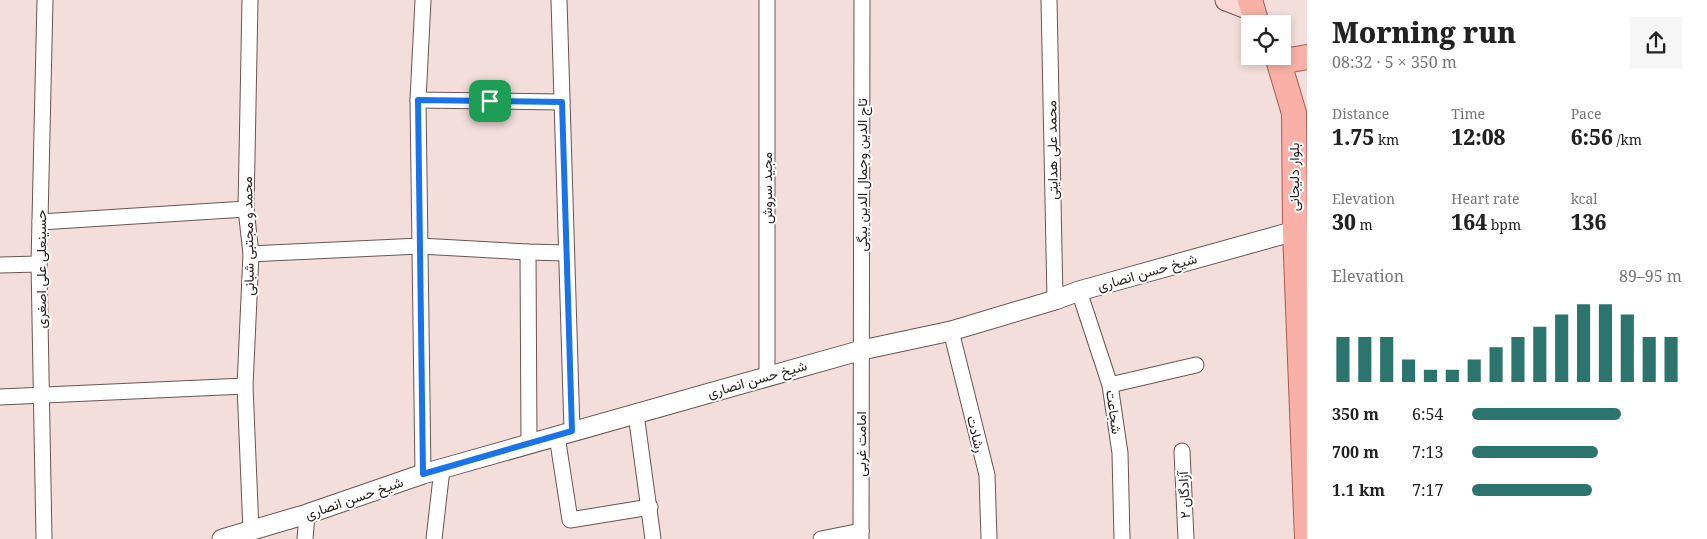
<!DOCTYPE html>
<html lang="en">
<head>
<meta charset="utf-8">
<style>
	:root { --surface:#fff; --page:#f6f6f6; --text:#222; --muted:#767676; --accent:#2c746e }
	body { margin:0; font-family:"Noto Serif",Vazirmatn,serif; background:var(--page); color:var(--text); height:100vh; display:flex; flex-direction:column; font-size:19px; white-space:nowrap }
	* { box-sizing:border-box; margin:0 }
	p { font-size:16px; color:var(--muted) }
	.icon { flex:none; width:28px; height:28px; fill:none; stroke:currentColor; stroke-width:2; stroke-linecap:round; stroke-linejoin:round }
	.map { position:relative; flex:1; overflow:hidden }
	.details { display:flex; flex-direction:column; background:var(--surface); width:400px }
	.details>* { flex:none }
	.buttons { position:absolute; left:1241px; top:15px; display:grid; gap:10px }
	.buttons a { display:grid; place-items:center; width:50px; height:50px; border-radius:0px; background:var(--surface); box-shadow:0 2px 8px #0003; font-size:25px }
	.pin { position:absolute; display:grid; place-items:center; width:42px; height:42px; color:#fff; margin:-21px; border-radius:10px; box-shadow:0 2px 8px #0006 }
	.round { display:grid; place-items:center; flex:none; width:52px; height:52px; border-radius:0px; background:var(--page) }
	.head { display:flex; align-items:center; justify-content:space-between; height:85px; padding:0 25px }
	h1 { font-size:28px; font-weight:800; line-height:38px }
	.figures { display:grid; grid-template-columns:repeat(3,1fr); gap:8px; height:85px; padding:5px 25px }
	.figures div { display:grid; align-content:center }
	.figures b { font-size:21px; font-weight:800 }
	.figures small { font-size:14px; font-weight:400 }
	.figures p { font-size:14px }
	.chart { height:140px; padding:10px 25px }
	.chart p { display:flex; justify-content:space-between }
	.chart svg { width:100%; height:90px; margin-top:5px; stroke:var(--accent); stroke-width:6 }
	ul { padding:0 25px; list-style:none; font-size:16px }
	li { display:grid; grid-template-columns:80px 60px 1fr; align-items:center; height:38px }
	li i { height:12px; border-radius:6px; background:var(--accent) }
	main { display:flex; flex:1; min-height:0 }
	.map>svg:first-child { display:block }
	.lines { fill:none; stroke-linecap:round; stroke-linejoin:round }
	.minor-casing { stroke:#685653; stroke-width:17 }
	.tertiary-casing { stroke:#685653; stroke-width:21 }
	.secondary-casing { stroke:#685653; stroke-width:23 }
	.primary-casing { stroke:#ab5b51; stroke-width:26 }
	.minor { stroke:#fff; stroke-width:15 }
	.tertiary { stroke:#fff; stroke-width:19 }
	.secondary { stroke:#fbd8d3; stroke-width:21 }
	.primary { stroke:#f8b0a7; stroke-width:24 }
	.route-casing { stroke:#fff; stroke-width:10 }
	.route { stroke:#1a73e8; stroke-width:6 }
	.labels { text-anchor:middle; stroke-width:4; stroke-linejoin:round; paint-order:stroke }
	.street-label { font-size:14px; fill:#251d1c; stroke:#fff }
</style>
</head>
<body>
<main>
<div class="map">
<svg width="1307" height="539" viewBox="0 0 1307 539">
	<rect width="100%" height="100%" fill="#f4dedb"/>
	<g class="lines">
		<defs>
			<g id="minor">
				<path d="M 250,0 L 246,209 L 251,254 L 245,386 L 251,531"/>
				<path d="M 423,0 L 418,100 L 423,474"/>
				<path d="M 559,0 L 572,431"/>
				<path d="M 1049,0 L 1055,300"/>
				<path d="M 418,100 L 562,102"/>
				<path d="M 40,222 L 246,209"/>
				<path d="M 528,252 L 529,444"/>
				<path d="M 251,254 L 420,246 L 528,252 L 566,253"/>
				<path d="M 0,265 L 39,264"/>
				<path d="M 1079,291 L 1110,385 L 1120,453 L 1122,539"/>
				<path d="M 951,331 L 987,475 L 989,539"/>
				<path d="M 767,376 L 767,0"/>
				<path d="M 1110,385 L 1196,365"/>
				<path d="M 0,397 L 245,386"/>
				<path d="M 636,414 L 653,539"/>
				<path d="M 557,436 L 570,520 L 650,507"/>
				<path d="M 1182,451 L 1186,539"/>
				<path d="M 44,539 L 39,264 L 45,0"/>
				<path d="M 305,539 L 307,514"/>
				<path d="M 434,539 L 442,469"/>
				<path d="M 821,539 L 861,531"/>
				<path d="M 861,539 L 862,0"/>
			</g>
			<path id="tertiary" d="M 222,539 L 307,514 L 423,474 L 862,350 L 951,331 L 1055,300 L 1079,291 L 1295,231"/>
			<path id="secondary" d="M 1226,0 L 1252,10"/>
			<g id="primary">
				<path d="M 1250,0 L 1257,24"/>
				<path d="M 1277,56 L 1294,113 L 1295,231 L 1307,539"/>
				<path d="M 1281,56 L 1291,60 L 1307,57"/>
			</g>
		</defs>
		<!-- minor casing -->
		<use href="#minor" class="minor-casing"/>
		<!-- tertiary casing -->
		<use href="#tertiary" class="tertiary-casing"/>
		<!-- secondary casing -->
		<use href="#secondary" class="secondary-casing"/>
		<!-- primary casing -->
		<use href="#primary" class="primary-casing"/>
		<!-- minor -->
		<use href="#minor" class="minor"/>
		<!-- tertiary -->
		<use href="#tertiary" class="tertiary"/>
		<!-- secondary -->
		<use href="#secondary" class="secondary"/>
		<!-- primary -->
		<use href="#primary" class="primary"/>
	</g>
	<g class="lines">
		<defs>
			<path id="route" d="M 418,100 L 562,102 L 572,431 L 423,474 Z"/>
		</defs>
		<!-- route casing -->
		<use href="#route" class="route-casing"/>
		<!-- route -->
		<use href="#route" class="route"/>
	</g>
	<g class="labels">
		<!-- street labels -->
		<g class="street-label">
			<text transform="translate(1052 150) rotate(-91)" y="5">محمد علی هدایتی</text>
			<text transform="translate(862 175) rotate(-90)" y="5">تاج الدین وجمال الدین بیگی</text>
			<text transform="translate(1294 177) rotate(-90)" y="5">بلوار دلیجانی</text>
			<text transform="translate(767 188) rotate(-90)" y="5">مجید سروش</text>
			<text transform="translate(248 236) rotate(-91)" y="5">محمد و مجتبی شبانی</text>
			<text transform="translate(41 269) rotate(-90)" y="5">حسینعلی علی اصغری</text>
			<text transform="translate(1147 272) rotate(-16)" y="5">شیخ حسن انصاری</text>
			<text transform="translate(757 379) rotate(-16)" y="5">شیخ حسن انصاری</text>
			<text transform="translate(1114 412) rotate(82)" y="5">شجاعت</text>
			<text transform="translate(976 434) rotate(76)" y="5">رشادت</text>
			<text transform="translate(861 444) rotate(-90)" y="5">امامت غربی</text>
			<text transform="translate(1184 495) rotate(-93)" y="5">آزادگان ۲</text>
			<text transform="translate(354 498) rotate(-19)" y="5">شیخ حسن انصاری</text>
		</g>
	</g>
</svg>
<div class="buttons">
<a><svg class="icon" aria-label="locate" viewBox="0 0 24 24"><circle cx="12" cy="12" r="6"/><path d="M12 2v4M12 18v4M2 12h4M18 12h4"/></svg></a>
</div>
<div class="pin" style="left:490px;top:101px;background:#1e9e55"><svg class="icon" aria-label="arrive" viewBox="0 0 24 24"><path d="M6 21V4h12l-3 4 3 4H6"/></svg></div>
</div>
<section class="details">
<div class="head"><div><h1>Morning run</h1><p>08:32 · 5 × 350 m</p></div><a class="round"><svg class="icon" aria-label="share" viewBox="0 0 24 24"><path d="M12 15V3M7 8l5-5 5 5M5 13v7h14v-7"/></svg></a></div>
<div class="figures">
<div><p>Distance</p><b>1.75<small> km</small></b></div>
<div><p>Time</p><b>12:08</b></div>
<div><p>Pace</p><b>6:56<small> /km</small></b></div>
</div>
<div class="figures">
<div><p>Elevation</p><b>30<small> m</small></b></div>
<div><p>Heart rate</p><b>164<small> bpm</small></b></div>
<div><p>kcal</p><b>136</b></div>
</div>
<div class="chart"><p><span>Elevation</span>89–95 m</p>
<svg viewBox="0 0 160 44" preserveAspectRatio="none"><path d="M5 44V22M15 44V22M25 44V22M35 44V33M45 44V38M55 44V38M65 44V33M75 44V27M85 44V22M95 44V17M105 44V11M115 44V6M125 44V6M135 44V11M145 44V22M155 44V22"/></svg>
</div>
<ul>
<li><b>350 m</b>6:54<i style="width:71%"></i></li>
<li><b>700 m</b>7:13<i style="width:60%"></i></li>
<li><b>1.1 km</b>7:17<i style="width:57%"></i></li>
</ul>
</section>
</main>
</body>
</html>
